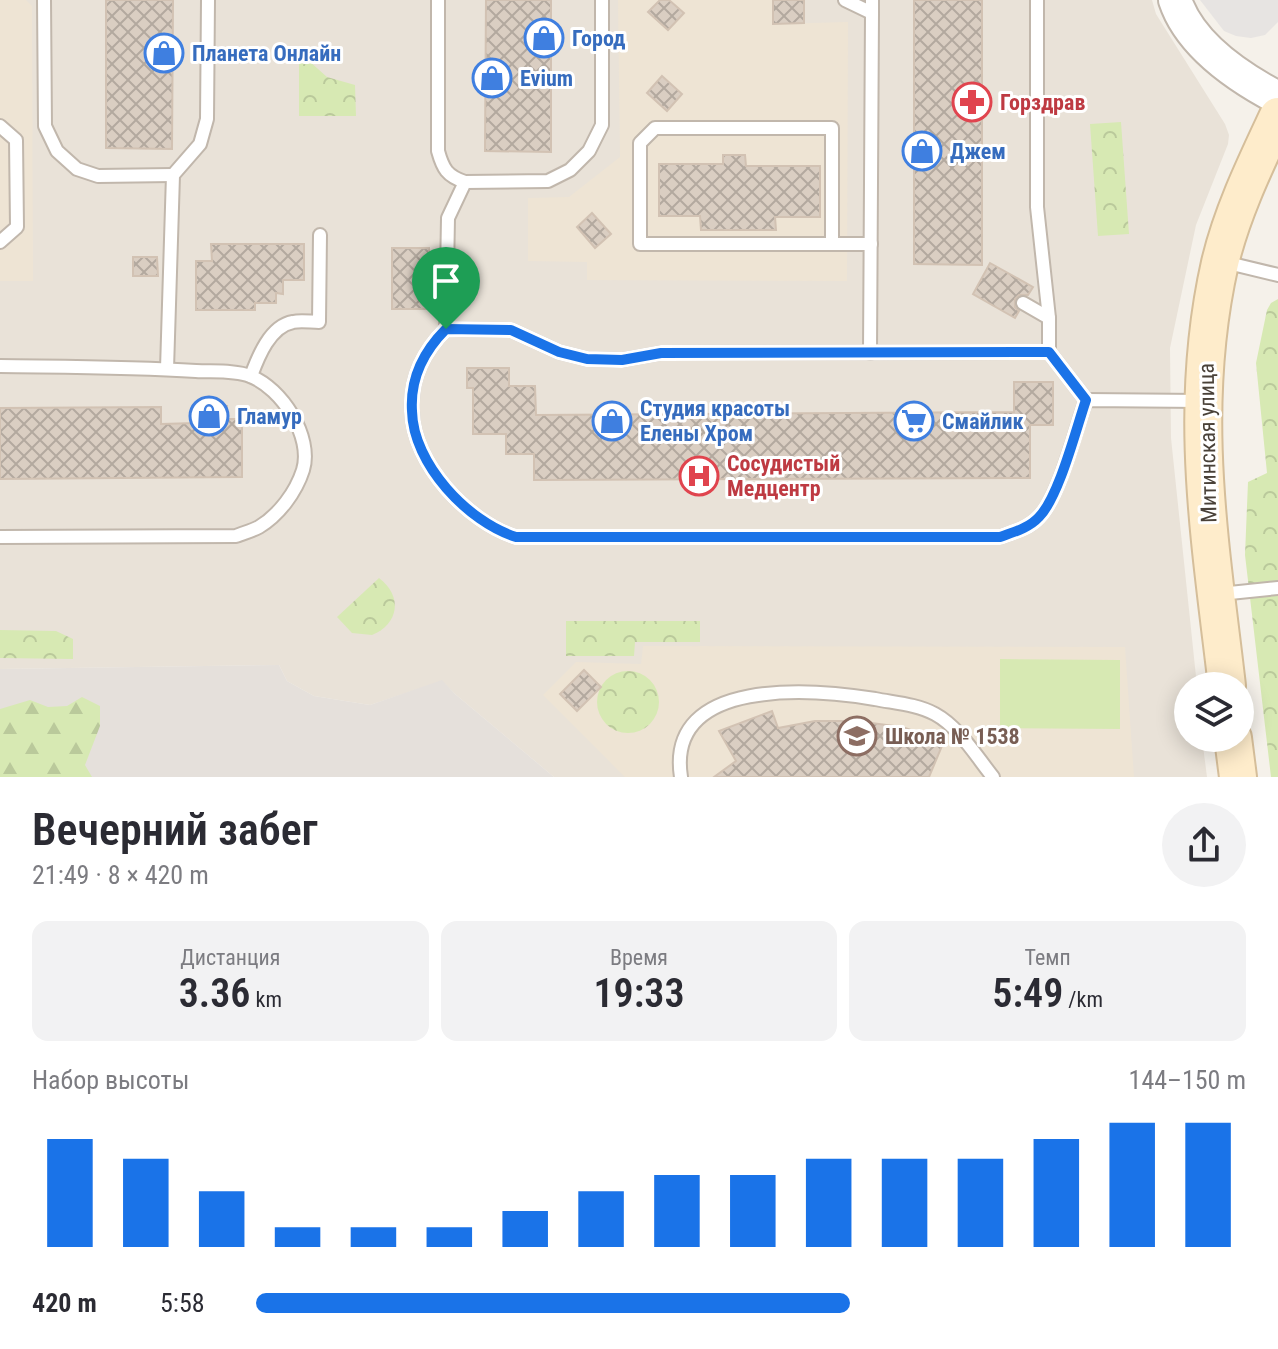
<!DOCTYPE html>
<html lang="ru">
<head>
<meta charset="utf-8">
<style>
	:root { --surface:#fff; --page:#f2f2f3; --text:#2b2b33; --muted:#7c7c81; --accent:#1a73e8 }
	body { margin:0; font-family:"Roboto Condensed",sans-serif; background:var(--page); color:var(--text); height:100vh; display:flex; flex-direction:column; font-size:30px; white-space:nowrap }
	* { box-sizing:border-box; margin:0 }
	p { font-size:26px; color:var(--muted) }
	.icon { flex:none; width:44px; height:44px; fill:none; stroke:currentColor; stroke-width:2; stroke-linecap:round; stroke-linejoin:round }
	.map { position:relative; height:777px; overflow:hidden }
	.drawer { display:flex; flex-direction:column; background:var(--surface); flex:1 }
	.drawer>* { flex:none }
	.controls { position:absolute; left:1174px; top:672px; display:grid; gap:16px }
	.controls a { display:grid; place-items:center; width:80px; height:80px; border-radius:50%; background:var(--surface); box-shadow:0 4px 20px #0003; font-size:40px }
	.pin { position:absolute; display:grid; place-items:center; width:68px; height:68px; color:#fff; margin:-82px -34px; border-radius:50% 50% 50% 0; rotate:-45deg; box-shadow:0 0 8px #0007 }
	.pin .icon { rotate:45deg }
	.round { display:grid; place-items:center; flex:none; width:84px; height:84px; border-radius:42px; background:var(--page) }
	.summary { display:flex; align-items:center; justify-content:space-between; height:136px; padding:0 32px }
	h1 { font-size:44px; font-weight:600; line-height:60px }
	.metrics { display:grid; grid-template-columns:repeat(3,1fr); gap:12px; height:136px; padding:8px 32px }
	.metrics div { display:grid; align-content:center; border-radius:16px; background:var(--page); text-align:center }
	.metrics b { font-size:40px; font-weight:600 }
	.metrics small { font-size:22px; font-weight:400 }
	.metrics p { font-size:22px }
	.chart { height:224px; padding:16px 32px }
	.chart p { display:flex; justify-content:space-between }
	.chart svg { width:100%; height:144px; margin-top:8px; stroke:var(--accent); stroke-width:6 }
	ul { padding:0 32px; list-style:none; font-size:26px }
	li { display:grid; grid-template-columns:128px 96px 1fr; align-items:center; height:60px }
	li i { height:20px; border-radius:10px; background:var(--accent) }
	.map>svg:first-child { display:block }
	.residential { fill:#e9e2d8 }
	.industrial { fill:#e5e0db }
	.education { fill:#eee4d4 }
	.forest { fill:url(#forest-firs) }
	.park { fill:url(#park-crowns) }
	.pitch { fill:#d7e9b3 }
	.parking { fill:#e7e4e2 }
	.building { fill:url(#building-cross-hatch); stroke:#d2c2b3; stroke-width:2 }
	.lines { fill:none; stroke-linecap:round; stroke-linejoin:round }
	.service-casing { stroke:#c1b7ac; stroke-width:16 }
	.tertiary-casing { stroke:#c1b7ac; stroke-width:36 }
	.secondary-casing { stroke:#d5be9a; stroke-width:40 }
	.service { stroke:#fff; stroke-width:12 }
	.tertiary { stroke:#fff; stroke-width:32 }
	.secondary { stroke:#feeccb; stroke-width:36 }
	.route-casing { stroke:#fff; stroke-width:16 }
	.route { stroke:#1a73e8; stroke-width:10 }
	.labels { text-anchor:middle; stroke-width:6; stroke-linejoin:round; paint-order:stroke }
	.shop-label { font-size:22px; font-weight:bold; fill:#366cbe; stroke:#fff; text-anchor:start }
	.health-label { font-size:22px; font-weight:bold; fill:#be3a42; stroke:#fff; text-anchor:start }
	.street-label { font-size:22px; fill:#494138; stroke:#fff }
	.education-label { font-size:22px; font-weight:bold; fill:#785e54; stroke:#fff; text-anchor:start }
</style>
</head>
<body>
<div class="map">
<svg width="1278" height="777" viewBox="0 0 1278 777">
	<defs>
		<pattern id="forest-firs" width="22" height="20" patternUnits="userSpaceOnUse" patternTransform="scale(2)"><rect width="22" height="20" fill="#d7e9b3"/><path d="M5 1l3.5 6h-7zM16 11l3.5 6h-7z" fill="#bac99b"/></pattern>
		<pattern id="park-crowns" width="20" height="18" patternUnits="userSpaceOnUse" patternTransform="scale(2)"><rect width="20" height="18" fill="#d7e9b3"/><path d="M2 6a3 3 0 1 1 6 0M12 15a3 3 0 1 1 6 0" fill="none" stroke="#bac99b"/></pattern>
		<pattern id="building-cross-hatch" width="8" height="8" patternUnits="userSpaceOnUse" patternTransform="scale(2)"><rect width="8" height="8" fill="#dacec2"/><path d="M0 0l8 8M0 8l8-8" fill="none" stroke="#b3a99f"/></pattern>
	</defs>
	<rect width="100%" height="100%" fill="#f5f1ea"/>
	<!-- residential -->
	<path class="residential" d="M 0,0 L 1152,0 L 1156,14 L 1225,124 L 1229,135 L 1228,144 L 1196,225 L 1170,348 L 1171,438 L 1197,686 L 1188,686 L 1188,738 L 1202,738 L 1207,777 L 554,777 L 455,694 L 442,681 L 370,705 L 314,696 L 287,681 L 279,665 L 0,669 Z"/>
	<!-- industrial -->
	<path class="industrial" d="M 279,665 L 287,681 L 314,696 L 370,705 L 442,680 L 455,694 L 554,777 L 0,777 L 0,669 Z"/>
	<!-- education -->
	<g class="education">
		<path d="M 0,0 L 26,0 L 32,6 L 33,281 L 0,281 Z"/>
		<path d="M 618,0 L 773,0 L 774,24 L 848,22 L 847,281 L 587,280 L 587,262 L 528,261 L 528,198 L 569,197 L 620,157 Z"/>
		<path d="M 643,646 L 1125,647 L 1134,777 L 625,777 L 543,695 L 576,662 L 641,664 Z"/>
	</g>
	<!-- forest -->
	<path class="forest" d="M 82,697 L 100,706 L 100,726 L 85,765 L 92,777 L 0,777 L 0,709 L 30,700 L 48,707 L 67,706 Z"/>
	<!-- park -->
	<g class="park">
		<path d="M 299,52 L 327,77 L 355,85 L 356,116 L 299,116 Z"/>
		<path d="M 1121,122 L 1129,234 L 1098,236 L 1090,124 Z"/>
		<path d="M 1278,299 L 1278,777 L 1271,777 L 1245,555 L 1248,482 L 1267,473 L 1256,363 L 1267,310 L 1271,303 Z"/>
		<path d="M 379,578 C 403,596 399,624 372,635 L 352,633 L 337,617 Z"/>
		<path d="M 566,621 L 700,621 L 700,642 L 635,642 L 634,656 L 566,656 Z"/>
		<path d="M 0,630 L 56,631 L 73,639 L 73,659 L 0,658 Z"/>
		<circle cx="628" cy="702" r="31"/>
	</g>
	<!-- pitch -->
	<path class="pitch" d="M 1000,659 L 1120,660 L 1120,729 L 1000,728 Z"/>
	<!-- parking -->
	<path class="parking" d="M 1200,0 L 1278,0 L 1278,22 L 1265,35 L 1251,38 L 1236,36 L 1224,31 Z"/>
	<!-- building -->
	<g class="building">
		<path d="M 106,0 L 173,0 L 172,149 L 106,148 Z"/>
		<path d="M 486,0 L 551,0 L 551,152 L 485,151 Z"/>
		<path d="M 660,0 L 669,0 L 684,13 L 668,30 L 648,12 Z"/>
		<path d="M 773,0 L 804,0 L 804,23 L 773,24 Z"/>
		<path d="M 914,0 L 982,0 L 982,265 L 914,264 Z"/>
		<path d="M 662,76 L 682,94 L 667,111 L 647,93 Z"/>
		<path d="M 723,155 L 745,155 L 746,166 L 820,166 L 820,217 L 775,217 L 776,230 L 701,230 L 700,216 L 659,216 L 659,164 L 723,164 Z"/>
		<path d="M 592,213 L 611,234 L 595,248 L 577,227 Z"/>
		<path d="M 211,244 L 304,244 L 304,280 L 283,280 L 283,294 L 276,293 L 276,303 L 255,303 L 255,310 L 196,310 L 196,261 L 212,261 Z"/>
		<rect x="392" y="248" width="37" height="61"/>
		<path d="M 133,257 L 157,257 L 158,276 L 133,276 Z"/>
		<path d="M 990,263 L 1033,287 L 1028,295 L 1019,295 L 1015,299 L 1015,307 L 1019,311 L 1015,318 L 973,294 Z"/>
		<path d="M 467,368 L 509,368 L 509,386 L 535,386 L 536,415 L 1014,412 L 1014,382 L 1053,382 L 1053,425 L 1030,425 L 1030,478 L 534,480 L 534,454 L 506,454 L 506,434 L 473,434 L 473,388 L 467,388 Z"/>
		<path d="M 227,406 L 227,419 L 242,419 L 242,477 L 0,479 L 0,408 L 161,407 L 161,424 L 196,423 L 196,407 Z"/>
		<path d="M 584,670 L 601,687 L 577,711 L 560,694 Z"/>
		<path d="M 772,711 L 778,728 L 815,721 L 856,721 L 902,727 L 944,741 L 929,777 L 714,777 L 736,761 L 719,731 Z"/>
	</g>
	<g class="lines">
		<defs>
			<g id="service">
				<path d="M 44,0 L 45,126 L 57,151 L 77,169 L 98,176 L 173,175"/>
				<path d="M 438,0 L 438,151 C 443,169 447,176 465,182"/>
				<path d="M 602,0 L 602,125 L 589,151 L 570,170 L 548,181 L 465,182 L 448,218 L 446,329 C 424,351 410,379 412,411 C 413,464 468,522 516,537 L 1000,537 C 1014,532 1029,528 1039,517 C 1059,497 1076,428 1086,400 L 1202,401"/>
				<path d="M 845,0 L 872,13 L 872,0"/>
				<path d="M 1037,0 L 1037,207 L 1049,318 L 1049,352 L 1086,400"/>
				<path d="M 0,126 L 16,140 L 17,227 L 0,242"/>
				<path d="M 832,244 L 832,128 L 655,128 L 640,143 L 640,244 L 871,244"/>
				<path d="M 1224,262 L 1278,275"/>
				<path d="M 1023,303 L 1049,318"/>
				<path d="M 446,329 L 511,330 L 559,352 L 587,359 L 622,360 L 661,353 L 1049,352"/>
				<path d="M 870,353 L 872,13"/>
				<path d="M 0,366 C 65,367 131,367 196,371 C 212,372 235,370 250,376 C 282,388 313,437 303,470 C 296,492 279,515 259,527 C 252,531 243,533 236,536 L 0,537"/>
				<path d="M 167,369 L 173,175 L 200,144 L 207,119 L 208,0"/>
				<path d="M 251,376 C 258,357 270,326 293,322 C 301,320 311,322 319,322 L 320,235"/>
				<path d="M 1220,594 L 1278,588"/>
				<path d="M 681,777 C 665,676 814,689 875,699 C 895,703 916,704 935,714 C 959,727 976,756 993,777"/>
			</g>
			<path id="tertiary" d="M 1175,0 C 1190,45 1238,77 1278,98"/>
			<g id="secondary">
				<path d="M 1227,686 C 1210,540 1187,409 1220,263 C 1232,212 1256,163 1278,116"/>
				<path d="M 1233,738 L 1238,777"/>
			</g>
		</defs>
		<!-- service casing -->
		<use href="#service" class="service-casing"/>
		<!-- tertiary casing -->
		<use href="#tertiary" class="tertiary-casing"/>
		<!-- secondary casing -->
		<use href="#secondary" class="secondary-casing"/>
		<!-- service -->
		<use href="#service" class="service"/>
		<!-- tertiary -->
		<use href="#tertiary" class="tertiary"/>
		<!-- secondary -->
		<use href="#secondary" class="secondary"/>
	</g>
	<g class="lines">
		<defs>
			<path id="route" d="M 446,329 L 511,330 L 559,352 L 587,359 L 622,360 L 661,353 L 1049,352 L 1086,400 C 1076,429 1059,497 1039,517 C 1029,528 1014,532 1000,537 L 516,537 C 468,522 413,464 412,411 C 410,379 424,351 446,329 Z"/>
		</defs>
		<!-- route casing -->
		<use href="#route" class="route-casing"/>
		<!-- route -->
		<use href="#route" class="route"/>
	</g>
	<!-- icons -->
	<defs>
		<symbol id="shop-ring" viewBox="-11 -11 22 22"><circle r="9.5" fill="#fff" stroke="#3f7fe0" stroke-width="1.5"/><path d="M-5-2.5h2.3a2.7 3.5 0 0 1 5.4 0H5L5.5 6h-11ZM-1.5-2.5h3a1.5 2.3 0 0 0-3 0Z" fill="#3f7fe0"/></symbol>
		<symbol id="pharmacy-ring" viewBox="-11 -11 22 22"><circle r="9.5" fill="#fff" stroke="#e0444e" stroke-width="1.5"/><path d="M-2-6h4v4h4v4h-4v4h-4v-4h-4v-4h4Z" fill="#e0444e"/></symbol>
		<symbol id="supermarket-ring" viewBox="-11 -11 22 22"><circle r="9.5" fill="#fff" stroke="#3f7fe0" stroke-width="1.5"/><path d="M-6-5.5h2.5l.6 2H6L4.5 2H-2.5L-4.4-4H-6ZM-1.5 3.2a1.3 1.3 0 1 0 .1 0ZM3 3.2a1.3 1.3 0 1 0 .1 0Z" fill="#3f7fe0"/></symbol>
		<symbol id="hospital-ring" viewBox="-11 -11 22 22"><circle r="9.5" fill="#fff" stroke="#e0444e" stroke-width="1.5"/><path d="M-5-5h3v3.5h4V-5h3V5h-3V1.5h-4V5h-3Z" fill="#e0444e"/></symbol>
		<symbol id="school-ring" viewBox="-11 -11 22 22"><circle r="9.5" fill="#fff" stroke="#8d6e63" stroke-width="1.5"/><path d="M0-5L7-2L0 1L-7-2ZM-4 1L0 2.5L4 1V4Q0 6-4 4Z" fill="#8d6e63"/></symbol>
	</defs>
	<g fill-rule="evenodd">
		<use href="#shop-ring" x="522" y="16" width="44" height="44"/>
		<use href="#shop-ring" x="142" y="31" width="44" height="44"/>
		<use href="#shop-ring" x="470" y="56" width="44" height="44"/>
		<use href="#pharmacy-ring" x="950" y="80" width="44" height="44"/>
		<use href="#shop-ring" x="900" y="129" width="44" height="44"/>
		<use href="#shop-ring" x="187" y="394" width="44" height="44"/>
		<use href="#shop-ring" x="590" y="399" width="44" height="44"/>
		<use href="#supermarket-ring" x="892" y="399" width="44" height="44"/>
		<use href="#hospital-ring" x="677" y="454" width="44" height="44"/>
		<use href="#school-ring" x="835" y="714" width="44" height="44"/>
	</g>
	<g class="labels">
		<!-- shop labels -->
		<g class="shop-label">
			<text x="572" y="46">Город</text>
			<text x="192" y="61">Планета Онлайн</text>
			<text x="520" y="86">Evium</text>
			<text x="950" y="159">Джем</text>
			<text x="640" y="416">Студия красоты<tspan x="640" dy="25">Елены Хром</tspan></text>
			<text x="237" y="424">Гламур</text>
			<text x="942" y="429">Смайлик</text>
		</g>
		<!-- health labels -->
		<g class="health-label">
			<text x="1000" y="110">Горздрав</text>
			<text x="727" y="471">Сосудистый<tspan x="727" dy="25">Медцентр</tspan></text>
		</g>
		<!-- street labels -->
		<g class="street-label">
			<text transform="translate(1207 443) rotate(-91)" y="8">Митинская улица</text>
		</g>
		<!-- education labels -->
		<g class="education-label">
			<text x="885" y="744">Школа № 1538</text>
		</g>
	</g>
</svg>
<div class="controls">
<a><svg class="icon" aria-label="layers" viewBox="0 0 24 24"><path d="M12 4l9 5-9 5-9-5zM3 14l9 5 9-5"/></svg></a>
</div>
<div class="pin" style="left:446px;top:329px;background:#1e9e55"><svg class="icon" aria-label="arrive" viewBox="0 0 24 24"><path d="M6 21V4h12l-3 4 3 4H6"/></svg></div>
</div>
<section class="drawer">
<div class="summary"><div><h1>Вечерний забег</h1><p>21:49 · 8 × 420 m</p></div><a class="round"><svg class="icon" aria-label="share" viewBox="0 0 24 24"><path d="M12 15V3M7 8l5-5 5 5M5 13v7h14v-7"/></svg></a></div>
<div class="metrics">
<div><p>Дистанция</p><b>3.36<small> km</small></b></div>
<div><p>Время</p><b>19:33</b></div>
<div><p>Темп</p><b>5:49<small> /km</small></b></div>
</div>
<div class="chart"><p><span>Набор высоты</span>144–150 m</p>
<svg viewBox="0 0 160 44" preserveAspectRatio="none"><path d="M5 44V11M15 44V17M25 44V27M35 44V38M45 44V38M55 44V38M65 44V33M75 44V27M85 44V22M95 44V22M105 44V17M115 44V17M125 44V17M135 44V11M145 44V6M155 44V6"/></svg>
</div>
<ul>
<li><b>420 m</b>5:58<i style="width:60%"></i></li>
</ul>
</section>
</body>
</html>
